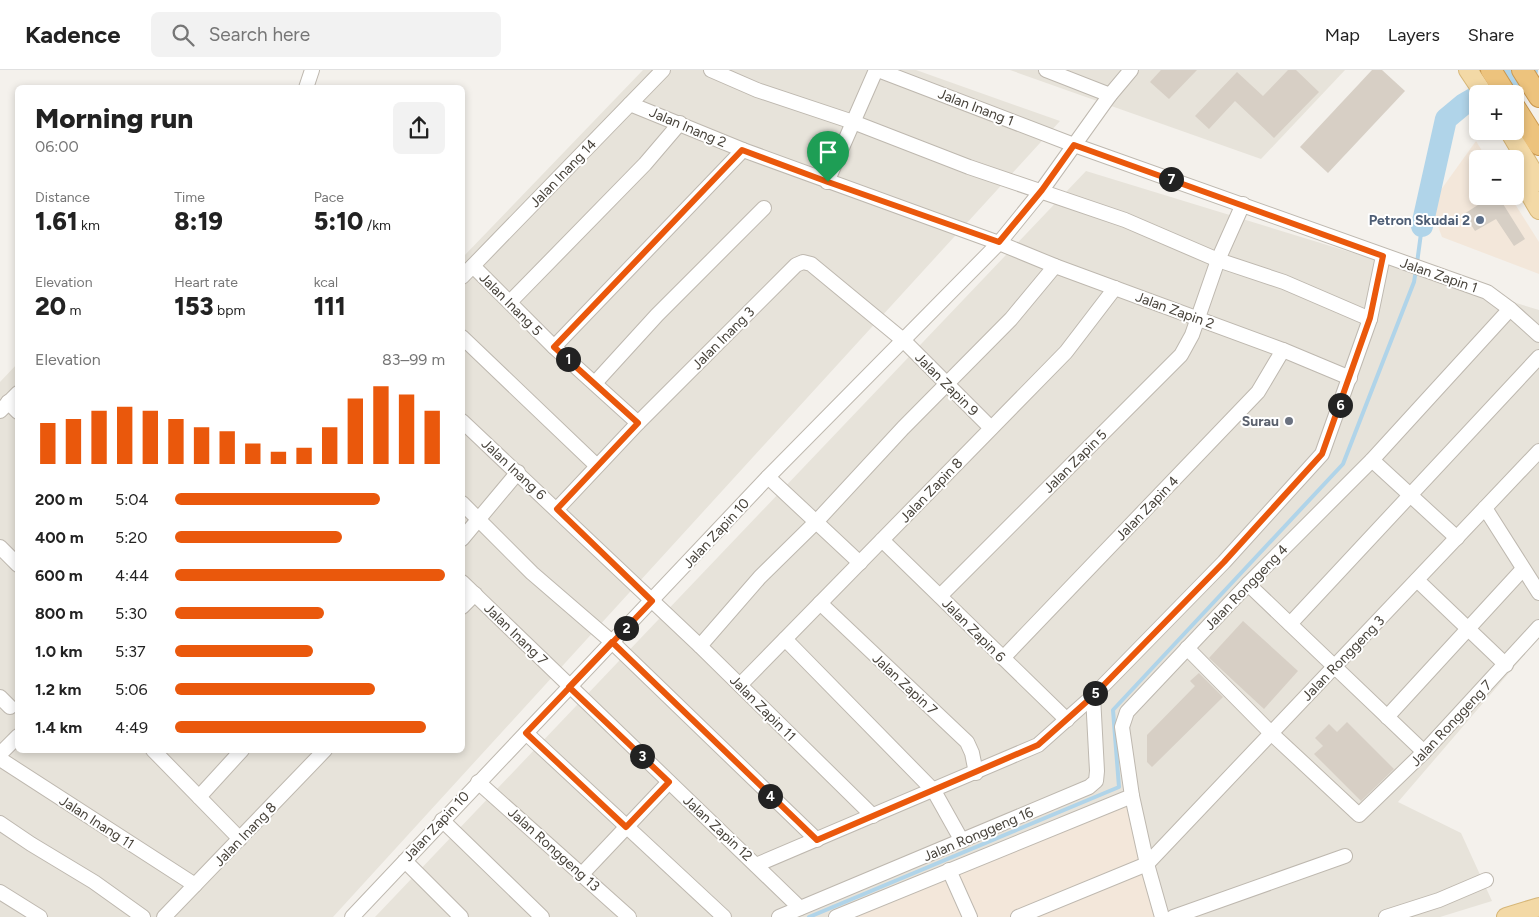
<!DOCTYPE html>
<html lang="en">
<head>
<meta charset="utf-8">
<style>
	:root { --surface:#fff; --page:#f2f2f2; --text:#222; --muted:#767676; --line:#e0e0e0; --accent:#ea580c }
	body { margin:0; font-family:Figtree,sans-serif; background:var(--page); color:var(--text); height:100vh; display:flex; flex-direction:column; font-size:19px; white-space:nowrap }
	* { box-sizing:border-box; margin:0 }
	p { font-size:16px; color:var(--muted) }
	.icon { flex:none; width:28px; height:28px; fill:none; stroke:currentColor; stroke-width:2; stroke-linecap:round; stroke-linejoin:round }
	.map { position:relative; flex:1; overflow:hidden }
	.panel { position:absolute; left:15px; top:15px; width:450px; height:668px; display:flex; flex-direction:column; background:var(--surface); border-radius:8px; box-shadow:0 2px 8px #0003 }
	.panel>* { flex:none }
	.controls { position:absolute; left:1469px; top:15px; display:grid; gap:10px }
	.controls a { display:grid; place-items:center; width:55px; height:55px; border-radius:8px; background:var(--surface); box-shadow:0 2px 8px #0003; font-size:25px }
	.pin { position:absolute; display:grid; place-items:center; width:42px; height:42px; color:#fff; margin:-51px -21px; border-radius:50% 50% 50% 0; rotate:-45deg; box-shadow:0 0 5px #0007 }
	.pin .icon { rotate:45deg }
	.km { position:absolute; width:25px; height:25px; margin:-12px; border-radius:50%; background:#222; color:#fff; font-size:14px; line-height:25px; text-align:center }
	.round { display:grid; place-items:center; flex:none; width:52px; height:52px; border-radius:8px; background:var(--page) }
	.summary { display:flex; align-items:center; justify-content:space-between; height:85px; padding:0 20px }
	h1 { font-size:28px; font-weight:800; line-height:38px }
	.stats { display:grid; grid-template-columns:repeat(3,1fr); gap:8px; height:85px; padding:5px 20px }
	.stats div { display:grid; align-content:center }
	.stats b { font-size:25px; font-weight:800 }
	.stats small { font-size:14px; font-weight:400 }
	.stats p { font-size:14px }
	.chart { height:140px; padding:10px 20px }
	.chart p { display:flex; justify-content:space-between }
	.chart svg { width:100%; height:90px; margin-top:5px; stroke:var(--accent); stroke-width:6 }
	ul { padding:0 20px; list-style:none; font-size:16px }
	li { display:grid; grid-template-columns:80px 60px 1fr; align-items:center; height:38px }
	li i { height:12px; border-radius:6px; background:var(--accent) }
	header { display:flex; align-items:center; gap:30px; box-sizing:border-box; height:70px; padding:0 25px; background:var(--surface); border-bottom:1px solid var(--line) }
	header strong { font-size:24px }
	nav { display:flex; gap:28px; margin-inline-start:auto; font-size:18px }
	.search { width:350px; height:45px; background:var(--page); display:flex; align-items:center; gap:12px; box-sizing:border-box; padding:0 18px; border-radius:8px; color:var(--muted); font-size:19px }
	.map>svg:first-child { display:block }
	.residential { fill:#e7e3da }
	.commercial { fill:#f3e7da }
	.lines { fill:none; stroke-linecap:round; stroke-linejoin:round }
	.stream { stroke:#b0d4e9; stroke-width:4 }
	.river { stroke:#b0d4e9; stroke-width:22 }
	.building { fill:#d7cfc5 }
	.minor-casing { stroke:#beb8af; stroke-width:16 }
	.major-casing { stroke:#d6b677; stroke-width:20 }
	.highway-casing { stroke:#cb984e; stroke-width:22 }
	.minor { stroke:#fff; stroke-width:14 }
	.major { stroke:#f3d9a6; stroke-width:18 }
	.highway { stroke:#edc37d; stroke-width:20 }
	.route-casing { stroke:#fff; stroke-width:10 }
	.route { stroke:#ea580c; stroke-width:6 }
	.service-dot { fill:#5c6f8a; stroke:#fff; stroke-width:2 }
	.worship-dot { fill:#6b7280; stroke:#fff; stroke-width:2 }
	.labels { text-anchor:middle; stroke-width:4; stroke-linejoin:round; paint-order:stroke }
	.street-label { font-size:14px; fill:#47423a; stroke:#fff }
	.service-label { font-size:14px; font-weight:bold; fill:#4e5e75; stroke:#fff; text-anchor:end }
	.worship-label { font-size:14px; font-weight:bold; fill:#5b616d; stroke:#fff; text-anchor:end }
</style>
</head>
<body>
<header>
<strong>Kadence</strong>
<div class="search"><svg class="icon" aria-label="search" viewBox="0 0 24 24"><circle cx="10" cy="10" r="6"/><path d="M15 15l6 6"/></svg>Search here</div>
<nav><a>Map</a><a>Layers</a><a>Share</a></nav>
</header>
<div class="map">
<svg width="1539" height="847" viewBox="0 0 1539 847">
	<rect width="100%" height="100%" fill="#f4f1ec"/>
	<!-- residential -->
	<g class="residential">
		<path d="M 643,0 L 916,0 L 1060,51 L 333,847 L 0,847 L 0,312 L 17,294 L 18,680 L 462,680 L 463,187 Z"/>
		<path d="M 1010,0 L 1345,0 L 1261,89 Z"/>
		<path d="M 1086,101 L 1539,240 L 1539,568 L 1398,732 L 1461,763 L 1492,831 L 1440,847 L 375,847 Z"/>
	</g>
	<!-- commercial -->
	<g class="commercial">
		<path d="M 1476,71 L 1487,89 L 1478,89 L 1478,126 L 1510,126 L 1539,172 L 1539,204 L 1442,167 L 1430,135 Z"/>
		<path d="M 1128,732 L 1157,847 L 847,847 Z"/>
	</g>
	<g class="lines">
		<!-- stream -->
		<g class="stream">
			<path d="M 1417,193 L 1422,156"/>
			<path d="M 809,847 L 1119,717 L 1113,640 L 1343,394 L 1414,212 L 1416,200"/>
		</g>
		<!-- river -->
		<g class="river">
			<path d="M 1482,24 L 1527,0"/>
			<path d="M 1422,156 L 1446,49 L 1464,34 L 1478,26"/>
		</g>
	</g>
	<!-- building -->
	<g class="building">
		<path d="M 1161,0 L 1197,0 L 1169,29 L 1150,12 Z"/>
		<path d="M 1288,0 L 1296,0 L 1319,22 L 1274,68 L 1235,31 L 1209,59 L 1195,46 L 1237,2 L 1263,26 Z"/>
		<path d="M 1372,0 L 1382,0 L 1405,21 L 1328,103 L 1300,77 Z"/>
		<path d="M 1481,126 L 1498,126 L 1525,169 L 1514,176 L 1496,149 L 1475,161 L 1464,144 L 1484,131 Z"/>
		<path d="M 1243,551 L 1298,601 L 1264,639 L 1209,588 Z"/>
		<path d="M 1199,603 L 1223,627 L 1152,697 L 1147,692 L 1147,665 L 1195,616 L 1190,611 Z"/>
		<path d="M 1347,652 L 1394,699 L 1361,731 L 1314,684 L 1323,676 L 1315,668 L 1329,654 L 1337,662 Z"/>
	</g>
	<g class="lines">
		<defs>
			<g id="minor">
				<path d="M 711,0 L 757,20 L 853,52 L 969,97 L 1125,150 L 1218,190 L 1284,212 L 1370,249"/>
				<path d="M 878,0 L 1074,75 L 1487,222 L 1510,239 L 1539,265"/>
				<path d="M 1046,0 L 1110,25"/>
				<path d="M 306,18 L 312,0"/>
				<path d="M 630,34 L 743,80 L 999,173 L 1055,196 L 1283,280 L 1350,308"/>
				<path d="M 827,112 L 876,0"/>
				<path d="M 473,196 L 554,277 L 638,353"/>
				<path d="M 462,207 L 663,0"/>
				<path d="M 510,232 L 645,94 L 680,53"/>
				<path d="M 462,267 L 597,396"/>
				<path d="M 554,277 L 743,80"/>
				<path d="M 595,313 L 657,245 L 764,138"/>
				<path d="M 8,332 L 18,342"/>
				<path d="M 0,341 L 18,323"/>
				<path d="M 462,351 L 700,576 L 873,746"/>
				<path d="M 1372,390 L 1457,468"/>
				<path d="M 768,407 L 860,493"/>
				<path d="M 462,433 L 532,503 L 612,572 L 817,770"/>
				<path d="M 1485,438 L 1539,523"/>
				<path d="M 557,439 L 638,353 L 796,195 L 803,192 L 811,194 L 903,270 L 991,358"/>
				<path d="M 462,469 L 518,402"/>
				<path d="M 882,470 L 1067,650"/>
				<path d="M 0,477 L 18,495"/>
				<path d="M 1417,510 L 1506,595"/>
				<path d="M 462,512 L 800,838"/>
				<path d="M 1248,514 L 1424,682"/>
				<path d="M 940,526 L 1181,285 L 1192,265 L 1218,190 L 1243,134"/>
				<path d="M 820,533 L 967,672 L 972,683 L 976,703"/>
				<path d="M 462,537 L 475,524"/>
				<path d="M 1290,554 L 1539,287"/>
				<path d="M 785,569 L 934,721 L 962,771"/>
				<path d="M 700,576 L 760,507 L 816,452 L 903,358 L 1011,249 L 1055,196"/>
				<path d="M 1187,578 L 1271,663 L 1359,745 L 1424,682 L 1539,557"/>
				<path d="M 1003,588 L 1258,322 L 1283,280"/>
				<path d="M 740,615 L 1066,282 L 1115,218"/>
				<path d="M 0,627 L 10,637"/>
				<path d="M 1387,647 L 1523,499"/>
				<path d="M 526,663 L 724,847"/>
				<path d="M 153,680 L 240,769"/>
				<path d="M 0,684 L 18,666"/>
				<path d="M 0,689 L 195,815"/>
				<path d="M 478,712 L 629,847"/>
				<path d="M 199,727 L 242,680"/>
				<path d="M 442,750 L 542,847"/>
				<path d="M 0,753 L 31,774 L 94,812 L 143,847"/>
				<path d="M 405,791 L 461,847"/>
				<path d="M 756,795 L 1038,675 L 1093,626 L 1224,492 L 1322,384 L 1370,249 L 1383,186"/>
				<path d="M 949,800 L 970,847"/>
				<path d="M 582,804 L 669,712"/>
				<path d="M 0,822 L 40,847"/>
				<path d="M 164,847 L 325,680"/>
				<path d="M 352,847 L 768,407 L 999,173 L 1042,120 L 1110,25 L 1131,0"/>
				<path d="M 779,847 L 1089,717 L 1096,711 L 1097,701 L 1093,626"/>
				<path d="M 836,847 L 1132,726"/>
				<path d="M 1018,847 L 1147,794 L 1539,381"/>
				<path d="M 1162,847 L 1147,794 L 1132,726 L 1122,657 L 1127,642 L 1248,514 L 1372,390 L 1510,239"/>
				<path d="M 1173,847 L 1345,786"/>
				<path d="M 1386,847 L 1439,830 L 1486,810"/>
			</g>
			<g id="major">
				<path d="M 1468,0 L 1484,24"/>
				<path d="M 1509,61 L 1539,112"/>
				<path d="M 1515,99 L 1539,140"/>
				<path d="M 1506,847 L 1539,837"/>
			</g>
			<g id="highway">
				<path d="M 1491,0 L 1506,24"/>
				<path d="M 1522,0 L 1539,27"/>
				<path d="M 1515,37 L 1539,75"/>
			</g>
		</defs>
		<!-- minor casing -->
		<use href="#minor" class="minor-casing"/>
		<!-- major casing -->
		<use href="#major" class="major-casing"/>
		<!-- highway casing -->
		<use href="#highway" class="highway-casing"/>
		<!-- minor -->
		<use href="#minor" class="minor"/>
		<!-- major -->
		<use href="#major" class="major"/>
		<!-- highway -->
		<use href="#highway" class="highway"/>
	</g>
	<g class="lines">
		<defs>
			<path id="route" d="M 828,112 L 742,80 L 554,277 L 638,353 L 557,439 L 652,531 L 526,663 L 626,757 L 669,712 L 569,617 L 612,572 L 817,770 L 1038,675 L 1093,626 L 1224,492 L 1322,384 L 1370,248 L 1383,186 L 1074,75 L 1042,120 L 999,172 L 828,112"/>
		</defs>
		<!-- route casing -->
		<use href="#route" class="route-casing"/>
		<!-- route -->
		<use href="#route" class="route"/>
	</g>
	<!-- markers -->
	<circle class="service-dot" cx="1480" cy="150" r="5"/>
	<circle class="worship-dot" cx="1289" cy="351" r="5"/>
	<g class="labels">
		<!-- street labels -->
		<g class="street-label">
			<text transform="translate(976 37) rotate(21)" y="5">Jalan Inang 1</text>
			<text transform="translate(688 57) rotate(23)" y="5">Jalan Inang 2</text>
			<text transform="translate(563 103) rotate(-46)" y="5">Jalan Inang 14</text>
			<text transform="translate(1439 205) rotate(19)" y="5">Jalan Zapin 1</text>
			<text transform="translate(511 234) rotate(45)" y="5">Jalan Inang 5</text>
			<text transform="translate(1175 240) rotate(20)" y="5">Jalan Zapin 2</text>
			<text transform="translate(723 268) rotate(-45)" y="5">Jalan Inang 3</text>
			<text transform="translate(947 314) rotate(45)" y="5">Jalan Zapin 9</text>
			<text transform="translate(1075 391) rotate(-45)" y="5">Jalan Zapin 5</text>
			<text transform="translate(514 399) rotate(43)" y="5">Jalan Inang 6</text>
			<text transform="translate(931 420) rotate(-46)" y="5">Jalan Zapin 8</text>
			<text transform="translate(1147 438) rotate(-46)" y="5">Jalan Zapin 4</text>
			<text transform="translate(716 463) rotate(-47)" y="5">Jalan Zapin 10</text>
			<text transform="translate(1246 517) rotate(-46)" y="5">Jalan Ronggeng 4</text>
			<text transform="translate(974 560) rotate(45)" y="5">Jalan Zapin 6</text>
			<text transform="translate(516 564) rotate(44)" y="5">Jalan Inang 7</text>
			<text transform="translate(1343 588) rotate(-46)" y="5">Jalan Ronggeng 3</text>
			<text transform="translate(905 614) rotate(43)" y="5">Jalan Zapin 7</text>
			<text transform="translate(763 638) rotate(45)" y="5">Jalan Zapin 11</text>
			<text transform="translate(1451 653) rotate(-47)" y="5">Jalan Ronggeng 7</text>
			<text transform="translate(97 752) rotate(33)" y="5">Jalan Inang 11</text>
			<text transform="translate(436 756) rotate(-47)" y="5">Jalan Zapin 10</text>
			<text transform="translate(718 758) rotate(43)" y="5">Jalan Zapin 12</text>
			<text transform="translate(245 764) rotate(-46)" y="5">Jalan Inang 8</text>
			<text transform="translate(978 764) rotate(-23)" y="5">Jalan Ronggeng 16</text>
			<text transform="translate(554 779) rotate(42)" y="5">Jalan Ronggeng 13</text>
		</g>
		<!-- service labels -->
		<g class="service-label">
			<text x="1470" y="155">Petron Skudai 2</text>
		</g>
		<!-- worship labels -->
		<g class="worship-label">
			<text x="1279" y="356">Surau</text>
		</g>
	</g>
</svg>
<div class="controls">
<a>+</a>
<a>−</a>
</div>
<div class="pin" style="left:828px;top:112px;background:#1e9e55"><svg class="icon" aria-label="arrive" viewBox="0 0 24 24"><path d="M6 21V4h12l-3 4 3 4H6"/></svg></div>
<b class="km" style="left:568px;top:289px">1</b>
<b class="km" style="left:626px;top:558px">2</b>
<b class="km" style="left:642px;top:686px">3</b>
<b class="km" style="left:770px;top:726px">4</b>
<b class="km" style="left:1095px;top:623px">5</b>
<b class="km" style="left:1340px;top:335px">6</b>
<b class="km" style="left:1171px;top:109px">7</b>
<section class="panel">
<div class="summary"><div><h1>Morning run</h1><p>06:00</p></div><a class="round"><svg class="icon" aria-label="share" viewBox="0 0 24 24"><path d="M12 15V3M7 8l5-5 5 5M5 13v7h14v-7"/></svg></a></div>
<div class="stats">
<div><p>Distance</p><b>1.61<small> km</small></b></div>
<div><p>Time</p><b>8:19</b></div>
<div><p>Pace</p><b>5:10<small> /km</small></b></div>
</div>
<div class="stats">
<div><p>Elevation</p><b>20<small> m</small></b></div>
<div><p>Heart rate</p><b>153<small> bpm</small></b></div>
<div><p>kcal</p><b>111</b></div>
</div>
<div class="chart"><p><span>Elevation</span>83–99 m</p>
<svg viewBox="0 0 160 44" preserveAspectRatio="none"><path d="M5 44V24M15 44V22M25 44V18M35 44V16M45 44V18M55 44V22M65 44V26M75 44V28M85 44V34M95 44V38M105 44V36M115 44V26M125 44V12M135 44V6M145 44V10M155 44V18"/></svg>
</div>
<ul>
<li><b>200 m</b>5:04<i style="width:76%"></i></li>
<li><b>400 m</b>5:20<i style="width:62%"></i></li>
<li><b>600 m</b>4:44<i style="width:100%"></i></li>
<li><b>800 m</b>5:30<i style="width:55%"></i></li>
<li><b>1.0 km</b>5:37<i style="width:51%"></i></li>
<li><b>1.2 km</b>5:06<i style="width:74%"></i></li>
<li><b>1.4 km</b>4:49<i style="width:93%"></i></li>
</ul>
</section>
</div>
</body>
</html>
